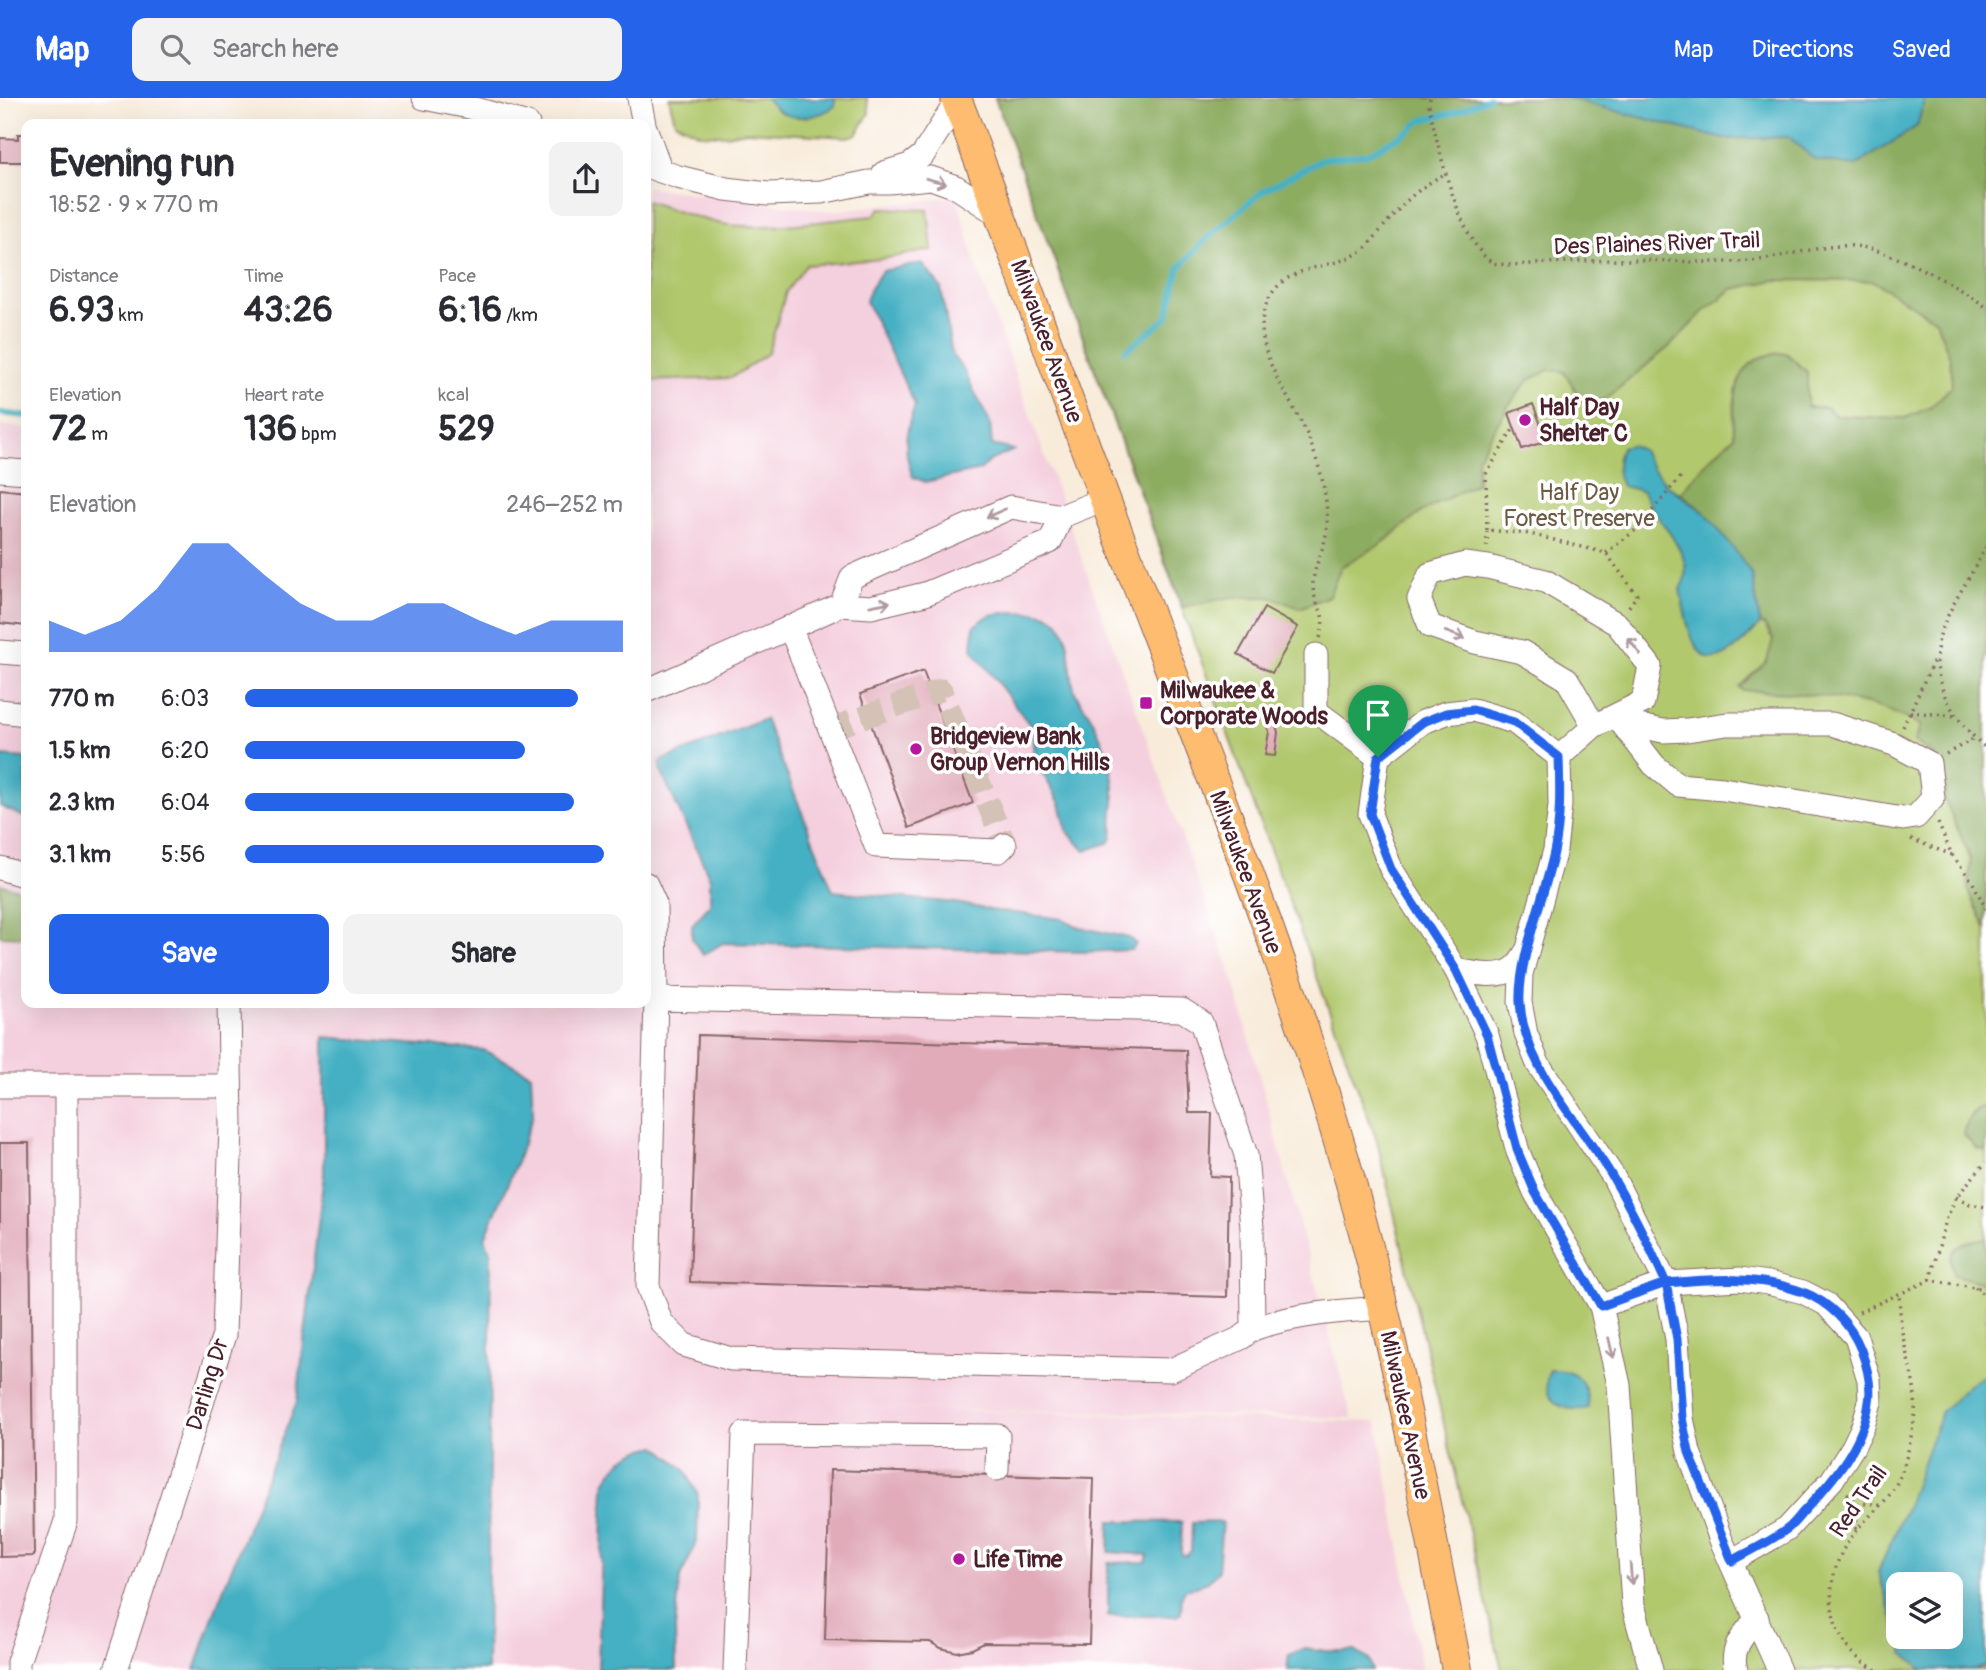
<!DOCTYPE html>
<html lang="en">
<head>
<meta charset="utf-8">
<style>
	:root { --surface:#fff; --page:#f2f2f3; --text:#2b2b33; --muted:#7c7c81; --accent:#2563eb }
	body { margin:0; font-family:Pangolin,sans-serif; background:var(--page); color:var(--text); height:100vh; display:flex; flex-direction:column; font-size:26px; white-space:nowrap }
	* { box-sizing:border-box; margin:0 }
	p { font-size:23px; color:var(--muted) }
	.icon { flex:none; width:38px; height:38px; fill:none; stroke:currentColor; stroke-width:2; stroke-linecap:round; stroke-linejoin:round }
	.map { position:relative; flex:1; overflow:hidden }
	.side { position:absolute; left:21px; top:21px; width:630px; height:889px; display:flex; flex-direction:column; background:var(--surface); border-radius:14px; box-shadow:0 7px 28px #0002 }
	.side>* { flex:none }
	.buttons { position:absolute; left:1886px; top:1474px; display:grid; gap:14px }
	.buttons a { display:grid; place-items:center; width:77px; height:77px; border-radius:14px; background:var(--surface); box-shadow:0 7px 28px #0002; font-size:35px }
	.pin { position:absolute; display:grid; place-items:center; width:60px; height:60px; color:#fff; margin:-72px -30px; border-radius:50% 50% 50% 0; rotate:-45deg; box-shadow:0 0 7px #0007 }
	.pin .icon { rotate:45deg }
	.round { display:grid; place-items:center; flex:none; width:74px; height:74px; border-radius:14px; background:var(--page) }
	.overview { display:flex; align-items:center; justify-content:space-between; height:119px; padding:0 28px }
	h1 { font-size:38px; font-weight:800; line-height:52px }
	.figures { display:grid; grid-template-columns:repeat(3,1fr); gap:10px; height:119px; padding:7px 28px }
	.figures div { display:grid; align-content:center }
	.figures b { font-size:35px; font-weight:800 }
	.figures small { font-size:19px; font-weight:400 }
	.figures p { font-size:19px }
	.chart { height:196px; padding:14px 28px }
	.chart p { display:flex; justify-content:space-between }
	.chart svg { width:100%; height:126px; margin-top:7px; fill:var(--accent); opacity:.7 }
	.cta { display:flex; gap:14px; margin-top:auto; padding:14px 28px }
	.cta a { flex:1; height:80px; border-radius:14px; background:var(--accent); color:#fff; font-size:28px; font-weight:800; line-height:80px; text-align:center }
	.cta a+a { background:var(--page); color:var(--text) }
	ul { padding:0 28px; list-style:none; font-size:23px }
	li { display:grid; grid-template-columns:112px 84px 1fr; align-items:center; height:52px }
	li i { height:18px; border-radius:9px; background:var(--accent) }
	header { display:flex; align-items:center; gap:42px; box-sizing:border-box; height:98px; padding:0 35px; background:var(--accent); color:#fff }
	header strong { font-size:33px }
	nav { display:flex; gap:38px; margin-inline-start:auto; font-size:24px }
	.search { width:490px; height:63px; background:var(--page); display:flex; align-items:center; gap:18px; box-sizing:border-box; padding:0 24px; border-radius:14px; color:var(--muted); font-size:26px }
	.map>svg:first-child { display:block }
	.built { fill:#f4cfdd }
	.green { fill:#b1c86d; stroke:#7e744c; stroke-width:2; fill-rule:evenodd }
	.forest { fill:#8cac60; stroke:#6b6646; stroke-width:2 }
	.water { fill:#45b0c3; stroke:#486877; stroke-width:2; fill-rule:evenodd }
	.lines { fill:none; stroke-linecap:round; stroke-linejoin:round }
	.stream { stroke:#45b0c3; stroke-width:6 }
	.building { fill:#e1abba }
	.minor-tunnel { stroke:#d5c2b6; stroke-width:23; stroke-dasharray:23 11; stroke-linecap:butt }
	.minor-casing { stroke:#876668; stroke-width:25 }
	.major-casing { stroke:#876668; stroke-width:32 }
	.path { stroke:#876668; stroke-width:3.5; stroke-dasharray:2 5; stroke-linecap:butt }
	.minor { stroke:#fff; stroke-width:23 }
	.major { stroke:#fdbc6f; stroke-width:30 }
	.oneway { stroke:#ae9aa0 }
	.route-casing { stroke:#fff; stroke-width:14 }
	.route { stroke:#2563eb; stroke-width:9 }
	.poi-dot { fill:#b5179e; stroke:#fff; stroke-width:2.5 }
	.labels { text-anchor:middle; stroke-width:7; stroke-linejoin:round; paint-order:stroke }
	.street-label { font-size:23px; fill:#4a1f2b; stroke:#fff }
	.poi-label { font-size:23px; font-weight:bold; fill:#4a1f2b; stroke:#fff; text-anchor:start }
	.park-label { font-size:23px; fill:#6e5a42; stroke:#fff }
</style>
</head>
<body>
<header>
<strong>Map</strong>
<div class="search"><svg class="icon" aria-label="search" viewBox="0 0 24 24"><circle cx="10" cy="10" r="6"/><path d="M15 15l6 6"/></svg>Search here</div>
<nav><a>Map</a><a>Directions</a><a>Saved</a></nav>
</header>
<div class="map">
<svg width="1986" height="1572" viewBox="0 0 1986 1572">
	<rect width="100%" height="100%" fill="#fff"/>
	<filter id="ink" filterUnits="userSpaceOnUse"><feTurbulence type="fractalNoise" baseFrequency=".0143" numOctaves="2"/><feDisplacementMap in="SourceGraphic" scale="14" xChannelSelector="R" yChannelSelector="G"/><feConvolveMatrix kernelMatrix="1 2 1 2 8 2 1 2 1" color-interpolation-filters="sRGB"/></filter>
	<filter id="wash" filterUnits="userSpaceOnUse"><feTurbulence type="fractalNoise" baseFrequency=".00686" numOctaves="4" result="noise"/><feDisplacementMap in="SourceGraphic" scale="28" xChannelSelector="R" yChannelSelector="G"/><feGaussianBlur stdDeviation="1.57" result="paint"/><feColorMatrix in="noise" values="0 0 0 0 0 0 0 0 0 0 0 0 0 0 0 0 0 1.4 0 .05"/><feComposite in="paint" operator="in"/></filter>
	<g filter="url(#wash)">
		<rect width="100%" height="100%" fill="#f8ebd9"/>
		<!-- built -->
		<path class="built" d="M 646,89 L 831,113 L 957,98 L 974,161 L 1234,884 L 1352,1320 L 838,1309 L 1377,1324 L 1422,1572 L 0,1572 L 0,327 L 26,330 L 26,905 L 646,905 Z"/>
		<!-- green -->
		<g class="green">
			<path d="M 669,0 L 766,0 L 780,14 L 835,8 L 835,0 L 867,0 L 869,15 L 857,36 L 848,39 L 746,33 L 726,37 L 700,36 L 675,24 Z"/>
			<path d="M 995,0 L 1986,0 L 1986,1572 L 1502,1572 L 1377,1043 ZM 1899,1486 L 1951,1486 L 1951,1538 L 1899,1538 Z"/>
			<path d="M 646,103 C 671,111 697,121 723,126 C 766,133 830,122 874,118 L 880,110 L 928,112 L 932,152 L 881,161 L 806,167 L 786,194 L 768,255 L 731,280 L 646,283 Z"/>
		</g>
		<!-- forest -->
		<g class="forest">
			<path d="M 995,0 L 1986,0 L 1986,830 L 1968,791 L 1971,762 L 1945,702 L 1944,674 L 1933,657 L 1914,643 L 1921,627 C 1908,622 1895,615 1881,610 C 1837,596 1788,595 1742,592 L 1739,589 L 1767,563 L 1773,541 L 1764,527 L 1760,526 L 1752,477 L 1705,415 L 1681,395 L 1709,361 L 1734,339 C 1732,298 1734,255 1786,255 L 1807,274 L 1807,309 L 1826,309 L 1836,318 L 1905,320 L 1931,309 L 1952,288 L 1950,260 L 1936,222 L 1873,183 L 1775,182 L 1733,191 L 1705,212 L 1670,248 L 1604,302 L 1583,304 L 1564,274 L 1549,272 L 1529,282 L 1509,307 L 1477,360 L 1477,385 L 1423,413 L 1381,446 L 1341,469 L 1329,498 L 1300,510 L 1270,499 L 1231,499 L 1182,509 Z"/>
			<path d="M 0,786 L 26,793 L 26,839 L 0,838 Z"/>
			<path d="M 1986,1008 L 1986,1053 L 1976,1050 L 1964,1037 C 1967,1023 1970,1011 1986,1008 Z"/>
			<path d="M 1986,1140 L 1986,1186 L 1954,1177 C 1943,1148 1963,1145 1986,1140 Z"/>
		</g>
		<!-- water -->
		<g class="water">
			<path d="M 766,0 L 835,0 L 835,8 C 820,19 796,24 779,13 C 774,10 770,4 766,0 Z"/>
			<path d="M 1567,0 L 1925,0 L 1917,28 L 1855,68 L 1815,62 L 1789,39 L 1723,41 Z"/>
			<path d="M 922,165 L 941,190 L 952,257 L 964,273 L 990,325 L 992,347 L 1014,352 L 989,363 L 980,372 L 925,384 L 913,379 C 902,351 905,334 915,307 L 866,203 L 870,191 L 882,173 Z"/>
			<path d="M 1631,347 L 1642,352 L 1652,370 L 1667,387 L 1705,415 L 1740,459 L 1752,477 L 1760,526 C 1703,591 1692,555 1680,491 C 1702,456 1653,424 1643,393 L 1622,388 C 1615,374 1615,362 1622,349 Z"/>
			<path d="M 1010,514 C 1025,515 1045,512 1056,522 C 1073,536 1068,574 1075,594 C 1079,603 1087,612 1092,621 C 1106,649 1118,681 1113,713 C 1111,725 1115,732 1110,744 L 1085,753 L 1067,733 L 1060,705 L 1035,662 L 1033,631 L 972,551 L 974,528 L 990,517 Z"/>
			<path d="M 765,621 L 833,793 L 956,805 L 990,812 L 1063,821 L 1079,829 L 1129,840 L 1136,846 L 1131,852 L 1081,854 L 723,845 L 703,857 L 692,841 L 692,827 L 710,807 L 710,780 L 660,671 L 661,663 Z"/>
			<path d="M 0,658 L 26,660 L 26,720 L 0,708 Z"/>
			<path d="M 324,939 L 484,952 L 531,976 L 533,1016 L 516,1066 L 485,1140 L 491,1155 L 487,1572 L 195,1572 L 213,1518 L 297,1303 L 324,1076 Z"/>
			<path d="M 1550,1272 C 1577,1272 1588,1283 1588,1310 C 1562,1316 1537,1300 1550,1272 Z"/>
			<path d="M 1986,1277 L 1986,1568 L 1972,1572 L 1922,1572 L 1904,1555 L 1878,1474 L 1908,1405 L 1942,1313 L 1972,1284 ZM 1899,1486 L 1951,1486 L 1951,1538 L 1899,1538 Z"/>
			<path d="M 657,1348 L 685,1372 L 698,1397 L 697,1443 L 680,1480 L 675,1531 L 676,1572 L 598,1572 L 604,1386 C 619,1362 628,1353 657,1348 Z"/>
			<path d="M 1110,1423 L 1182,1424 L 1181,1454 L 1182,1457 L 1186,1458 L 1191,1453 L 1192,1425 L 1222,1424 L 1218,1473 L 1208,1484 L 1185,1492 L 1182,1497 L 1181,1515 L 1177,1518 L 1108,1518 L 1108,1465 L 1146,1464 L 1148,1457 L 1109,1454 Z"/>
			<path d="M 1304,1550 L 1326,1553 L 1355,1553 L 1369,1562 L 1372,1572 L 1287,1572 L 1289,1557 Z"/>
		</g>
		<g class="lines">
			<!-- stream -->
			<g class="stream">
				<path d="M 1125,253 L 1167,220 L 1179,170 L 1206,141 L 1263,93 L 1323,61 L 1367,56 L 1409,33 L 1422,22 L 1453,15 L 1489,0"/>
				<path d="M 0,315 L 26,318"/>
			</g>
		</g>
		<g id="blocks">
			<!-- building -->
			<g class="building">
				<path d="M 18,36 L 26,36 L 26,64 L 0,64 L 0,40 L 18,41 Z"/>
				<path d="M 1533,306 L 1547,343 L 1522,351 L 1509,315 Z"/>
				<path d="M 0,391 L 26,394 L 26,528 L 0,525 Z"/>
				<path d="M 1264,510 L 1298,529 L 1272,575 L 1238,556 Z"/>
				<path d="M 923,573 L 973,705 L 909,730 L 860,596 Z"/>
				<path d="M 1270,609 L 1278,634 L 1275,658 L 1265,657 L 1269,634 L 1261,612 Z"/>
				<path d="M 698,937 L 1186,952 L 1189,1015 L 1212,1015 L 1210,1078 L 1229,1079 L 1227,1199 L 690,1184 Z"/>
				<path d="M 0,1045 L 29,1045 L 34,1458 L 0,1459 Z"/>
				<path d="M 830,1372 L 1094,1380 L 1089,1546 L 984,1545 L 972,1551 L 957,1554 L 941,1550 L 930,1544 L 825,1542 Z"/>
			</g>
		</g>
	</g>
	<g filter="url(#ink)">
		<use href="#blocks" fill-opacity="0" stroke="#876668" stroke-width="2"/>
		<g class="lines">
			<!-- minor-tunnel -->
			<path class="minor-tunnel" d="M 830,631 L 941,592 L 1005,747"/>
			<defs>
				<g id="minor">
					<path d="M 424,0 L 469,9 L 528,26"/>
					<path d="M 639,0 L 644,26"/>
					<path d="M 646,32 L 661,73"/>
					<path d="M 646,68 L 678,79 L 726,91 L 768,96 L 821,94 L 869,84 L 889,84 L 931,80 L 956,89 L 1002,119"/>
					<path d="M 884,75 L 910,67 L 923,57 L 957,3"/>
					<path d="M 0,372 L 26,374"/>
					<path d="M 1062,418 L 1050,444 L 925,496 L 871,509 L 841,507 L 852,479 L 1011,409 L 1062,418 L 1105,401"/>
					<path d="M 790,529 L 876,748 L 999,753 L 1005,747"/>
					<path d="M 0,554 L 26,556"/>
					<path d="M 1316,557 L 1316,613 L 1378,659"/>
					<path d="M 646,593 L 841,507"/>
					<path d="M 0,613 L 26,616"/>
					<path d="M 1616,618 L 1639,628 L 1663,633 L 1687,632 L 1727,626 L 1832,626 L 1894,646 L 1929,665 L 1933,700 L 1916,719 L 1903,721 L 1723,691 L 1678,687 L 1654,667 Z"/>
					<path d="M 1559,659 L 1594,628 L 1643,604 L 1650,568 L 1617,526 L 1545,483 L 1488,469 L 1465,466 L 1430,476 L 1419,501 L 1430,528 L 1475,544 L 1522,554 L 1567,581 L 1594,628"/>
					<path d="M 0,770 L 26,778"/>
					<path d="M 646,786 L 655,806 L 656,901 L 648,1188 L 661,1224 L 684,1247 L 731,1261 L 1171,1272 L 1241,1240 L 1253,1231 L 1252,1130 L 1246,1057 L 1201,924 L 1182,912 L 656,901"/>
					<path d="M 1456,872 C 1473,875 1497,881 1513,871 C 1518,868 1523,858 1527,853"/>
					<path d="M 0,988 L 230,988"/>
					<path d="M 1601,1208 L 1666,1185 L 1740,1181 L 1768,1185 L 1803,1194 L 1826,1206 L 1856,1239 L 1869,1282 L 1870,1304 L 1863,1328 L 1853,1349 L 1832,1382 L 1787,1431 L 1732,1463"/>
					<path d="M 1253,1231 C 1295,1216 1339,1213 1384,1210"/>
					<path d="M 18,1572 L 18,1564 L 66,1423 L 66,988"/>
					<path d="M 116,1572 L 224,1237 L 231,1028 L 229,905"/>
					<path d="M 735,1572 L 744,1336 L 998,1338 L 997,1371"/>
					<path d="M 1651,1572 L 1633,1507 L 1619,1287 L 1601,1208 L 1535,1094 L 1518,1054 L 1487,937 L 1456,872 L 1391,771 L 1370,716 L 1378,659 L 1423,624 L 1446,615 L 1473,612 L 1514,624 L 1559,659 L 1560,707 L 1555,752 L 1521,876 L 1520,904 L 1526,936 L 1538,966 L 1613,1078 L 1666,1185 L 1677,1241 L 1682,1320 L 1689,1354 L 1721,1442 L 1779,1572"/>
					<path d="M 1736,1572 C 1729,1551 1745,1535 1757,1520"/>
				</g>
				<path id="major" d="M 956,0 C 1016,158 1072,317 1133,475 C 1208,668 1286,862 1344,1061 C 1393,1229 1424,1401 1457,1572"/>
			</defs>
			<!-- minor casing -->
			<use href="#minor" class="minor-casing"/>
			<!-- major casing -->
			<use href="#major" class="major-casing"/>
			<!-- path -->
			<g class="path">
				<path d="M 1430,0 L 1429,7 C 1437,45 1458,140 1490,163 C 1495,167 1504,166 1511,167 C 1550,165 1589,162 1628,162 C 1669,162 1710,166 1751,163 C 1783,160 1831,143 1862,149 C 1896,155 1959,188 1986,209"/>
				<path d="M 1487,432 L 1486,376 L 1514,330"/>
				<path d="M 1487,449 L 1487,432 L 1530,436 L 1606,455 L 1637,497 L 1628,510"/>
				<path d="M 1986,449 C 1972,476 1953,503 1942,531 C 1925,577 1951,620 1986,650"/>
				<path d="M 1606,455 L 1637,431 L 1683,376"/>
				<path d="M 1320,540 C 1328,510 1315,512 1313,489 C 1312,472 1323,454 1326,437 C 1329,420 1326,401 1323,385 C 1319,368 1313,350 1306,334 C 1288,294 1243,242 1271,197 C 1292,163 1336,173 1364,151 C 1372,145 1378,134 1385,127 C 1403,105 1419,89 1445,76"/>
				<path d="M 1910,614 L 1956,618"/>
				<path d="M 1903,629 L 1935,560"/>
				<path d="M 1946,656 L 1975,640"/>
				<path d="M 1938,725 L 1952,757 L 1972,783 L 1986,811"/>
				<path d="M 1911,741 L 1952,757"/>
				<path d="M 1956,1099 L 1970,1106 L 1986,1109"/>
				<path d="M 1930,1182 L 1946,1122 L 1956,1099 L 1986,1064"/>
				<path d="M 1975,1189 L 1986,1199"/>
				<path d="M 1859,1214 L 1930,1182 L 1986,1191"/>
				<path d="M 1847,1395 L 1858,1405 L 1881,1407"/>
				<path d="M 1856,1431 L 1858,1405"/>
				<path d="M 1876,1572 C 1870,1568 1863,1565 1858,1560 C 1821,1527 1825,1470 1855,1434 C 1870,1415 1890,1403 1899,1380 C 1906,1365 1910,1345 1913,1328 C 1920,1296 1909,1270 1903,1239 C 1900,1225 1900,1210 1899,1196"/>
			</g>
			<!-- minor -->
			<use href="#minor" class="minor"/>
			<!-- major -->
			<use href="#major" class="major"/>
		</g>
		<!-- one-way arrows -->
		<defs><path id="oneway-shaft" d="M-6 0H5M1.5-3L5.5 0L1.5 3" fill="none" stroke-width="1.6" stroke-linecap="round" stroke-linejoin="round" transform="scale(1.75)"/></defs>
		<g class="oneway">
			<use href="#oneway-shaft" transform="translate(936 83) rotate(15)"/>
			<use href="#oneway-shaft" transform="translate(996 415) rotate(156)"/>
			<use href="#oneway-shaft" transform="translate(880 506) rotate(-11)"/>
			<use href="#oneway-shaft" transform="translate(1455 537) rotate(20)"/>
			<use href="#oneway-shaft" transform="translate(1634 548) rotate(-128)"/>
			<use href="#oneway-shaft" transform="translate(1611 1250) rotate(77)"/>
			<use href="#oneway-shaft" transform="translate(1631 1476) rotate(86)"/>
		</g>
	</g>
	<g class="lines" filter="url(#ink)">
		<defs>
			<path id="route" d="M 1378,659 L 1370,716 L 1391,771 L 1456,872 L 1487,937 L 1518,1054 L 1535,1094 L 1601,1208 L 1666,1185 L 1677,1241 L 1682,1320 L 1689,1354 L 1732,1463 C 1750,1453 1770,1444 1787,1431 C 1794,1426 1799,1418 1805,1412 C 1833,1382 1864,1346 1869,1304 C 1872,1287 1867,1268 1861,1252 C 1851,1226 1829,1204 1803,1194 C 1758,1177 1712,1181 1666,1185 C 1650,1149 1633,1114 1613,1080 C 1581,1024 1524,972 1520,904 C 1518,860 1545,798 1554,754 C 1561,723 1560,690 1559,659 L 1514,624 L 1473,612 L 1446,615 L 1423,624 L 1378,659"/>
		</defs>
		<!-- route casing -->
		<use href="#route" class="route-casing"/>
		<!-- route -->
		<use href="#route" class="route"/>
	</g>
	<!-- markers -->
	<g class="poi-dot">
		<circle cx="1525" cy="322" r="7"/>
		<rect x="1139" y="598" width="14" height="14" rx="3.5"/>
		<circle cx="916" cy="651" r="7"/>
		<circle cx="959" cy="1461" r="7"/>
	</g>
	<g class="labels">
		<!-- street labels -->
		<g class="street-label">
			<text transform="translate(1657 145) rotate(-2)" y="8">Des Plaines River Trail</text>
			<text transform="translate(1047 243) rotate(70)" y="8">Milwaukee Avenue</text>
			<text transform="translate(1246 774) rotate(70)" y="8">Milwaukee Avenue</text>
			<text transform="translate(207 1286) rotate(-73)" y="8">Darling Dr</text>
			<text transform="translate(1406 1317) rotate(78)" y="8">Milwaukee Avenue</text>
			<text transform="translate(1858 1403) rotate(-55)" y="8">Red Trail</text>
		</g>
		<!-- poi labels -->
		<g class="poi-label">
			<text x="1539" y="317">Half Day<tspan x="1539" dy="26">Shelter C</tspan></text>
			<text x="1160" y="600">Milwaukee &amp;<tspan x="1160" dy="26">Corporate Woods</tspan></text>
			<text x="930" y="646">Bridgeview Bank<tspan x="930" dy="26">Group Vernon Hills</tspan></text>
			<text x="973" y="1469">Life Time</text>
		</g>
		<!-- park labels -->
		<g class="park-label">
			<text x="1579" y="402">Half Day<tspan x="1579" dy="26">Forest Preserve</tspan></text>
		</g>
	</g>
</svg>
<div class="buttons">
<a><svg class="icon" aria-label="layers" viewBox="0 0 24 24"><path d="M12 4l9 5-9 5-9-5zM3 14l9 5 9-5"/></svg></a>
</div>
<div class="pin" style="left:1378px;top:659px;background:#1e9e55"><svg class="icon" aria-label="arrive" viewBox="0 0 24 24"><path d="M6 21V4h12l-3 4 3 4H6"/></svg></div>
<section class="side">
<div class="overview"><div><h1>Evening run</h1><p>18:52 · 9 × 770 m</p></div><a class="round"><svg class="icon" aria-label="share" viewBox="0 0 24 24"><path d="M12 15V3M7 8l5-5 5 5M5 13v7h14v-7"/></svg></a></div>
<div class="figures">
<div><p>Distance</p><b>6.93<small> km</small></b></div>
<div><p>Time</p><b>43:26</b></div>
<div><p>Pace</p><b>6:16<small> /km</small></b></div>
</div>
<div class="figures">
<div><p>Elevation</p><b>72<small> m</small></b></div>
<div><p>Heart rate</p><b>136<small> bpm</small></b></div>
<div><p>kcal</p><b>529</b></div>
</div>
<div class="chart"><p><span>Elevation</span>246–252 m</p>
<svg viewBox="0 0 160 44" preserveAspectRatio="none"><path d="M0 44V33L10 38L20 33L30 22L40 6L50 6L60 17L70 27L80 33L90 33L100 27L110 27L120 33L130 38L140 33L150 33L160 33V44z"/></svg>
</div>
<ul>
<li><b>770 m</b>6:03<i style="width:88%"></i></li>
<li><b>1.5 km</b>6:20<i style="width:74%"></i></li>
<li><b>2.3 km</b>6:04<i style="width:87%"></i></li>
<li><b>3.1 km</b>5:56<i style="width:95%"></i></li>
</ul>
<div class="cta"><a>Save</a><a>Share</a></div>
</section>
</div>
</body>
</html>
